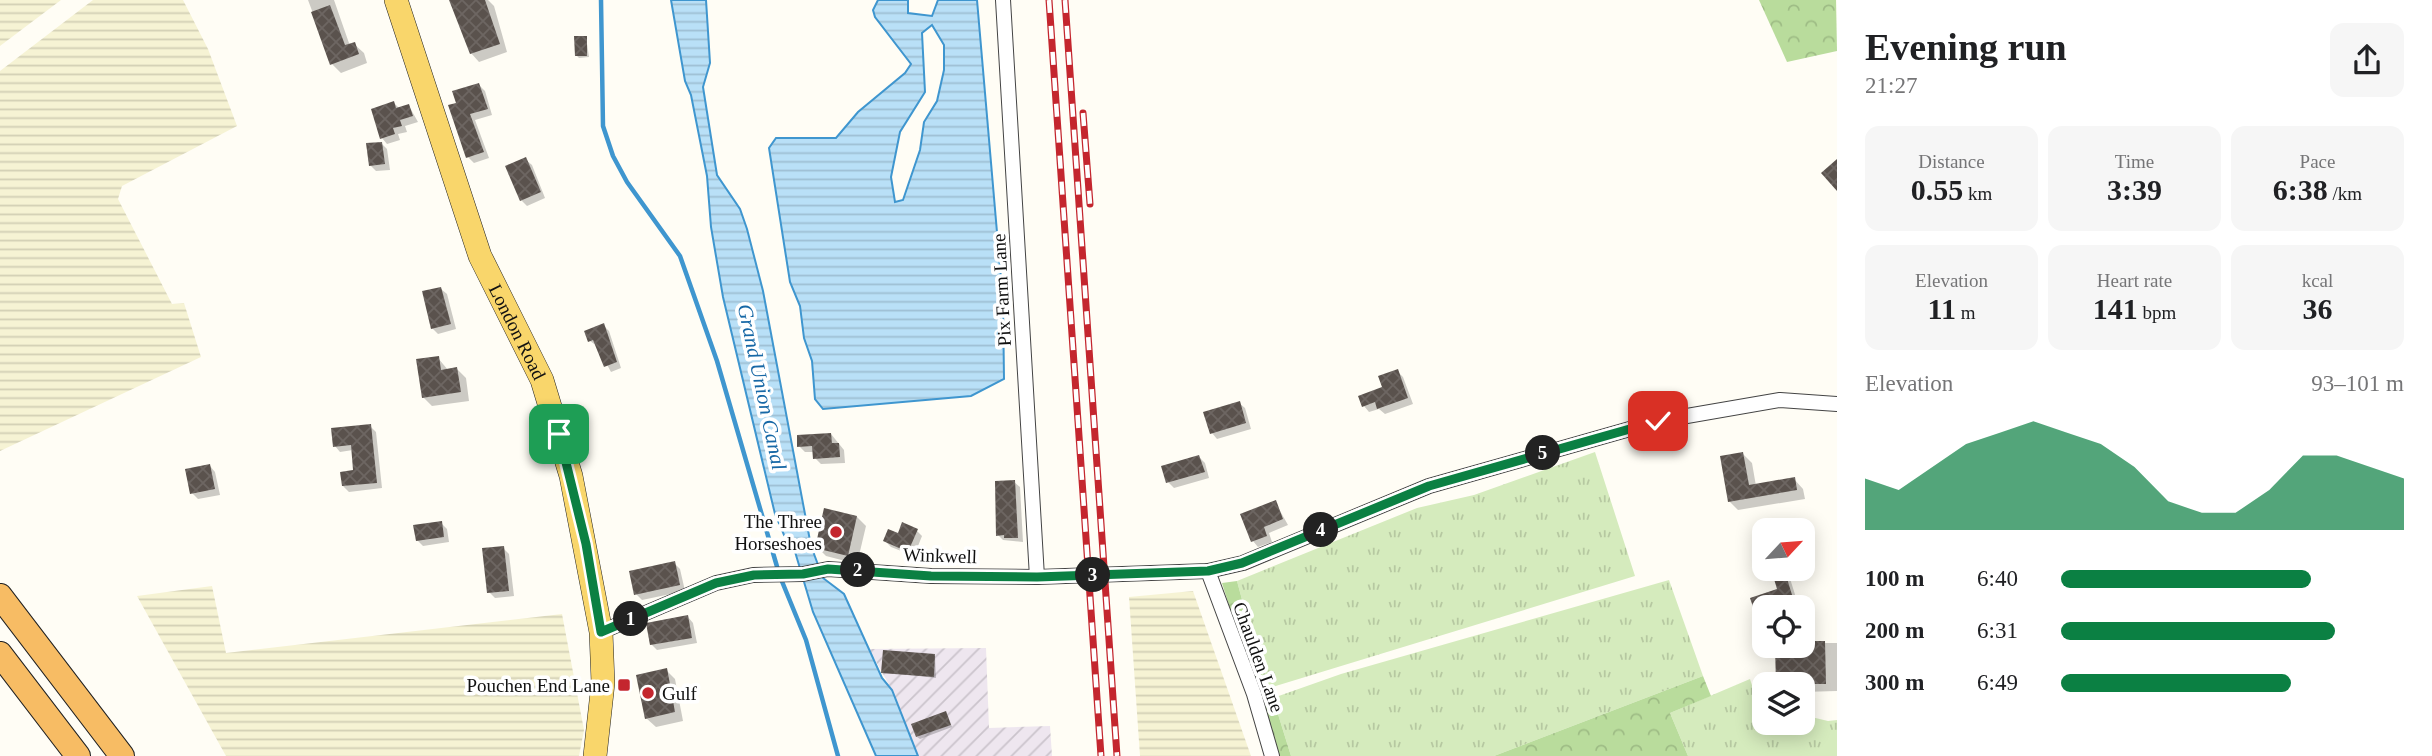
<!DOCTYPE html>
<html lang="en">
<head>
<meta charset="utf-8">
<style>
	:root { --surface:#fff; --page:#f6f6f6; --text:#202124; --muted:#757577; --accent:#0b8043 }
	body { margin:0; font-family:Georgia,serif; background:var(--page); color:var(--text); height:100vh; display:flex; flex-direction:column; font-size:26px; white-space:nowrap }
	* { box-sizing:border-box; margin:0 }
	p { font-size:23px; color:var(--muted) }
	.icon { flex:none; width:38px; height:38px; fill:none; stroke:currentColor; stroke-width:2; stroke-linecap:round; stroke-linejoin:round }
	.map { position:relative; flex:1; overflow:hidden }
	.panel { display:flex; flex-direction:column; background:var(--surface); width:595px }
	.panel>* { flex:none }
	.needle { width:46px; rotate:64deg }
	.buttons { position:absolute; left:1752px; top:518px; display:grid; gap:14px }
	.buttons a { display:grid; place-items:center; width:63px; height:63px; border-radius:14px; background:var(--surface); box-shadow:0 4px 18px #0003; font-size:35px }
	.pin { position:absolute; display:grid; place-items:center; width:60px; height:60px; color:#fff; margin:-30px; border-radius:14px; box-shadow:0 4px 10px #0006 }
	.km { position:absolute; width:35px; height:35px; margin:-18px; border-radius:50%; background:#222; color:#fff; font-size:19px; line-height:35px; text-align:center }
	.round { display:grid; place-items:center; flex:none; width:74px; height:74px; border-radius:14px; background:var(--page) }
	.head { display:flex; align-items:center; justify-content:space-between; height:119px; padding:0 28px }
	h1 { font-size:38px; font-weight:700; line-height:52px }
	.stats { display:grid; grid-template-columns:repeat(3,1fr); gap:10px; height:119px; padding:7px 28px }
	.stats div { display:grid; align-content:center; border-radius:14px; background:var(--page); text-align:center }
	.stats b { font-size:30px; font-weight:700 }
	.stats small { font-size:19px; font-weight:400 }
	.stats p { font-size:19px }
	.chart { height:196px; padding:14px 28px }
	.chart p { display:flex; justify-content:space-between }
	.chart svg { width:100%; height:126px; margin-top:7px; fill:var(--accent); opacity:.7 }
	ul { padding:0 28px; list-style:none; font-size:23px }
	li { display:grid; grid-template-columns:112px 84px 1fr; align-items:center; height:52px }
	li i { height:18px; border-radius:9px; background:var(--accent) }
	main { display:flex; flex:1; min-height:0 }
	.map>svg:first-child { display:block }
	.industrial { fill:url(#industrial-furrows) }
	.farmland { fill:url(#farmland-rules) }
	.grass { fill:url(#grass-tufts) }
	.forest { fill:url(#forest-crowns) }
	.water { fill:url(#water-rules); stroke:#3f96cf; stroke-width:2; fill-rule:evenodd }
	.shadow { fill:#0003 }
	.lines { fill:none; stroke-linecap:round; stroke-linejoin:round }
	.stream { stroke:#3f96cf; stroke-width:4.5 }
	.building { fill:url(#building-cross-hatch) }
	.minor-casing { stroke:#444; stroke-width:16 }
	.primary-casing { stroke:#222; stroke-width:24 }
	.trunk-casing { stroke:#222; stroke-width:26 }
	.minor { stroke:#fff; stroke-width:14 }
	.primary { stroke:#f9d66b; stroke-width:23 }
	.trunk { stroke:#f7bc64; stroke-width:24 }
	.rail-casing { stroke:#c4262e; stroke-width:7 }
	.rail { stroke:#fff; stroke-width:4.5; stroke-dasharray:13; stroke-linecap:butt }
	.route-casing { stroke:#fff; stroke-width:14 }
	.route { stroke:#0b8043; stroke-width:9 }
	.poi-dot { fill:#c4262e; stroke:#fff; stroke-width:2.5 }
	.labels { text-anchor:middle; stroke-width:7; stroke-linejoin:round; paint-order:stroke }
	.street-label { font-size:19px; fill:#111; stroke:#fff }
	.poi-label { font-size:19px; fill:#111; stroke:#fff; text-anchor:end }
	.water-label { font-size:21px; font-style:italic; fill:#1768a6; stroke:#fff }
</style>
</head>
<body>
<main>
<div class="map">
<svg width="1837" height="756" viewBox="0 0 1837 756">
	<defs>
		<pattern id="industrial-furrows" width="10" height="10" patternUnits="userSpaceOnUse" patternTransform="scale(1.75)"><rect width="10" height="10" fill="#eee6ef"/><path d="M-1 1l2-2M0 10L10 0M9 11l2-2" fill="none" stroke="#cbc4cc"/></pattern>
		<pattern id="farmland-rules" width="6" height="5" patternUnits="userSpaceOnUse" patternTransform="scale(1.75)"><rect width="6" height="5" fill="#f6f3d4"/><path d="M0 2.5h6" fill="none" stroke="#d2cfb5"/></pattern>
		<pattern id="grass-tufts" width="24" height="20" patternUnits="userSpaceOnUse" patternTransform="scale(1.75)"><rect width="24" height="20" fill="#d5ebbd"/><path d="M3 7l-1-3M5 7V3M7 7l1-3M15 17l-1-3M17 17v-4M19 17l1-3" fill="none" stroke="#b6c8a1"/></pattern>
		<pattern id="forest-crowns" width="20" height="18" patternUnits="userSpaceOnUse" patternTransform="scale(1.75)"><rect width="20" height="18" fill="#b9dc9c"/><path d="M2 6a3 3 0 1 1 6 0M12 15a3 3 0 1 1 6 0" fill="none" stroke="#9ebc85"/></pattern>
		<pattern id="water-rules" width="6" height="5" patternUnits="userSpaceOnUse" patternTransform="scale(1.75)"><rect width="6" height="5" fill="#b9e0f7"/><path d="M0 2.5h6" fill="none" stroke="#9ebfd3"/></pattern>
		<pattern id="building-cross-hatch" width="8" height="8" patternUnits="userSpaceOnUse" patternTransform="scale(1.75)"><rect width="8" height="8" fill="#5a524d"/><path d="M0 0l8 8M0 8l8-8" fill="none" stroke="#6d6662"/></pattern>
	</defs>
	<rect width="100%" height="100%" fill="#fffdf5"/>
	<!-- industrial -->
	<path class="industrial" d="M 986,648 L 989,728 L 1050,726 L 1052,756 L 917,756 L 892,690 L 869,649 Z"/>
	<!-- farmland -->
	<g class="farmland">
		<path d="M 0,0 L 61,0 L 0,46 Z"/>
		<path d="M 93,0 L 183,0 L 208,49 L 237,126 L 122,186 L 118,199 L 172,304 L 184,303 L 201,357 L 0,451 L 0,71 Z"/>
		<path d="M 212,586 L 226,653 L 562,614 L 584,730 L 579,756 L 226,756 L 137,596 Z"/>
		<path d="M 1193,591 L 1251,756 L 1140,756 L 1129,597 Z"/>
	</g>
	<!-- grass -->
	<g class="grass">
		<path d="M 1595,452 L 1635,576 L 1266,689 L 1237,581 L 1417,508 L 1474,495 Z"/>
		<path d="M 1669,580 L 1703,676 L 1494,756 L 1291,756 L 1273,698 L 1341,674 Z"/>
		<path d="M 1750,679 L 1758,704 L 1764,706 L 1764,723 L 1802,723 L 1803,715 L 1828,721 L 1837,720 L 1837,756 L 1688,756 L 1670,713 Z"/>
	</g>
	<!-- forest -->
	<g class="forest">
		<path d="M 1759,0 L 1836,0 L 1837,51 L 1787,62 Z"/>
		<path d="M 1237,581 L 1266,689 L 1273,698 L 1291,756 L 1276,756 L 1222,583 Z"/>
		<path d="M 1703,676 L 1711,696 L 1670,713 L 1688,756 L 1494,756 Z"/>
	</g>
	<!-- water -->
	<g class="water">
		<path d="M 671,0 L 706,0 L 710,63 L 703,87 L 717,175 L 740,209 L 747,229 L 763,291 L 811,546 L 823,578 L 844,594 L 882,678 L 892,690 L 918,756 L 876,756 L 813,612 L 793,545 L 784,535 L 775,514 L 723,297 L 711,227 L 707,176 L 691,95 L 685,81 Z"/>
		<path d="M 878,0 L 908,0 L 908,13 L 932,16 L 938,0 L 977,0 L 1003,302 L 1004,379 L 971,396 L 823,409 L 815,399 L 812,361 L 804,338 L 800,306 L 790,282 L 769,148 L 776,138 L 836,138 L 858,112 L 905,73 L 911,64 L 875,17 L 873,10 ZM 932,25 L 944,45 L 944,70 L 937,101 L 924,122 L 920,150 L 903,200 L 895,202 L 891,177 L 900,132 L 925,92 L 922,33 Z"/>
	</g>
	<!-- shadow -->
	<g class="shadow">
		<path d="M 308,0 L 334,0 L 350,46 L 354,44 L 364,53 L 367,63 L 341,73 L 332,64 Z"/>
		<path d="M 451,0 L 488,0 L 494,6 L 507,52 L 479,62 L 471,53 Z"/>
		<path d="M 586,37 L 589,57 L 579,58 L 576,55 Z"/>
		<path d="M 479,85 L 485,91 L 492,115 L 475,120 L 489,158 L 474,163 L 468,157 L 458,104 Z"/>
		<path d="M 394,103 L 399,108 L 409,106 L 418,122 L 405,126 L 407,132 L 398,134 L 400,140 L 387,144 L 382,138 Z"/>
		<path d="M 381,143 L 387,149 L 390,170 L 376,171 L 370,165 Z"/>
		<path d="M 526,160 L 532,165 L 545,198 L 527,206 L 521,200 Z"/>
		<path d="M 441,289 L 447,294 L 456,329 L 438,334 L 432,328 Z"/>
		<path d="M 603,325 L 609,331 L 621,368 L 611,372 L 597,346 L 590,341 Z"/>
		<path d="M 438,358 L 448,370 L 457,369 L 466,378 L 469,401 L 432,406 L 423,397 Z"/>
		<path d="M 1397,371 L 1403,377 L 1413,404 L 1385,414 L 1379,409 L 1369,412 L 1364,406 Z"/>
		<path d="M 1239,403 L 1245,408 L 1251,429 L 1217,439 L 1212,433 Z"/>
		<path d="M 370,426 L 376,432 L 382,488 L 349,492 L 343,486 L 355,472 L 353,450 L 340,452 L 335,446 Z"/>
		<path d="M 831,434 L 844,450 L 845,463 L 821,464 L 815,458 L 814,452 L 805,452 L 799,446 Z"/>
		<path d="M 1743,454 L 1752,463 L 1756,486 L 1794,479 L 1803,489 L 1805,499 L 1738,510 L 1729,501 Z"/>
		<path d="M 1199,457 L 1205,463 L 1209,478 L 1174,488 L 1168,482 Z"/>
		<path d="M 210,466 L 215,472 L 220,495 L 198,499 L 192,493 Z"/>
		<path d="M 1014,482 L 1020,487 L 1023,542 L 1003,540 L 998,535 Z"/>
		<path d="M 1275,502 L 1288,525 L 1269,533 L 1272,542 L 1258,547 L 1253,541 Z"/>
		<path d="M 857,517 L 866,526 L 857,564 L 826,556 L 817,547 Z"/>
		<path d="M 441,523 L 447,529 L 449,542 L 423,546 L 417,540 Z"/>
		<path d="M 917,531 L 922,536 L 914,556 L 891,547 L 885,541 Z"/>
		<path d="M 1764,541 L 1764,558 L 1759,543 Z"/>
		<path d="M 503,548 L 509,554 L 514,596 L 495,598 L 489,592 Z"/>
		<path d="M 674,563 L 680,569 L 685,591 L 642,600 L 636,594 Z"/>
		<path d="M 1773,569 L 1787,569 L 1798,604 L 1764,607 L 1764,614 L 1761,615 L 1755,609 L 1780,591 Z"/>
		<path d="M 688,617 L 693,623 L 697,643 L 657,650 L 651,644 Z"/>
		<path d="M 1802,643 L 1837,643 L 1837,691 L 1802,692 L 1802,684 L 1778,684 L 1777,646 L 1802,646 Z"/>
		<path d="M 935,656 L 936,678 L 883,672 Z"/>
		<path d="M 666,670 L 675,679 L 683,721 L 656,727 L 646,718 Z"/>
		<path d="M 948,716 L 952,727 L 920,739 L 917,737 Z"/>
	</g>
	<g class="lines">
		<!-- stream -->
		<g class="stream">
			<path d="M 601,0 L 603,126 L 613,156 L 627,182 L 680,256 L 717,361 L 778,570"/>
			<path d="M 781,579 L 806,640 L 838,756"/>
		</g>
	</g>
	<!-- building -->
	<g class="building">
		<path d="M 449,0 L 485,0 L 500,44 L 470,54 Z"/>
		<path d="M 330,5 L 345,45 L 355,42 L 359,54 L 330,65 L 311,12 Z"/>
		<path d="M 574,36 L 587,36 L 587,56 L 575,56 Z"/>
		<path d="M 479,83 L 488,109 L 470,114 L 484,152 L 466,158 L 448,105 L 456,103 L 452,91 Z"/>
		<path d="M 394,101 L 396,108 L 409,104 L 413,116 L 400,120 L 402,126 L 393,128 L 395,134 L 380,139 L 371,109 Z"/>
		<path d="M 382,142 L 385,164 L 369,166 L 366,143 Z"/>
		<path d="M 526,157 L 541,192 L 520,201 L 505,166 Z"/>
		<path d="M 1837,159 L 1837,191 L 1821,173 Z"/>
		<path d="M 441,287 L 451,324 L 431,329 L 422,291 Z"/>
		<path d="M 604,323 L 617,362 L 604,367 L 593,340 L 588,342 L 584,331 Z"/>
		<path d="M 439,356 L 441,370 L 457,367 L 461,392 L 422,398 L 416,359 Z"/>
		<path d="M 1398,369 L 1408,398 L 1377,409 L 1375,402 L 1362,407 L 1358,396 L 1382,387 L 1378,376 Z"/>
		<path d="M 1240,401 L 1246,423 L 1210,434 L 1203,412 Z"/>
		<path d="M 371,424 L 377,483 L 342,486 L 340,472 L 353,470 L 351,445 L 333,447 L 331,428 Z"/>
		<path d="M 831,433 L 832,443 L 839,443 L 840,457 L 813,459 L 812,446 L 797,447 L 797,435 Z"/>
		<path d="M 1743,452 L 1749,485 L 1795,477 L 1797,490 L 1728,502 L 1720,456 Z"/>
		<path d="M 1199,455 L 1205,472 L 1166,483 L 1161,466 Z"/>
		<path d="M 210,464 L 215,489 L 190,494 L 185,469 Z"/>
		<path d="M 1015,480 L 1018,538 L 1004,538 L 1004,535 L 996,536 L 995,481 Z"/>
		<path d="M 1276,500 L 1283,519 L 1264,527 L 1267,536 L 1251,542 L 1240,514 Z"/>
		<path d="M 824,508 L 857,516 L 848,556 L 815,548 Z"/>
		<path d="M 442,521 L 444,537 L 416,541 L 413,525 Z"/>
		<path d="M 902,522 L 918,529 L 908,552 L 883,541 L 888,529 L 898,533 Z"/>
		<path d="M 504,546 L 509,591 L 487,593 L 482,548 Z"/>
		<path d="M 675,561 L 680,585 L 634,595 L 629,571 Z"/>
		<path d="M 1771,569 L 1784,569 L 1793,598 L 1754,610 L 1750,598 L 1777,589 Z"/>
		<path d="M 688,615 L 692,638 L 650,645 L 646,623 Z"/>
		<path d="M 1802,641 L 1825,641 L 1826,684 L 1776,684 L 1775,646 L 1802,646 Z"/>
		<path d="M 883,650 L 935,654 L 934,677 L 881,673 Z"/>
		<path d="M 667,668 L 675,712 L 645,719 L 636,675 Z"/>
		<path d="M 946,711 L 951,725 L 916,737 L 911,724 Z"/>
	</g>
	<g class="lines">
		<defs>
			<g id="minor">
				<path d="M 1003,0 L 1037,577"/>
				<path d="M 1208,571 L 1254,694 L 1272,756"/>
				<path d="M 601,632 L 716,583 L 753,575 L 803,574 L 828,569 L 931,576 L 1037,577 L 1208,571 L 1243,563 L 1429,486 L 1658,421 L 1780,400 L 1837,404"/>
			</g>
			<g id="primary">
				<path id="s1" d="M 396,0 L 480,256 L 542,380 L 571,476 L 601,632 L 603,683 L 595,756"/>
			</g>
			<g id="trunk">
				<path d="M 0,596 L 122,756"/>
				<path d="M 0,654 L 78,756"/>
			</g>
		</defs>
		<!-- minor casing -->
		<use href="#minor" class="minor-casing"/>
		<!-- primary casing -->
		<use href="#primary" class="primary-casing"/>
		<!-- trunk casing -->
		<use href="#trunk" class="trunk-casing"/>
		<!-- minor -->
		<use href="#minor" class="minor"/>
		<!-- primary -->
		<use href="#primary" class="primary"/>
		<!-- trunk -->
		<use href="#trunk" class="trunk"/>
		<defs>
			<g id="rail">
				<path d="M 1049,0 L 1101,756"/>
				<path d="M 1065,0 L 1117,756"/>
				<path d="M 1083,113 L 1090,204"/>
			</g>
		</defs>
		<!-- rail casing -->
		<use href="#rail" class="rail-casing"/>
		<!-- rail -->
		<use href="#rail" class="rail"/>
	</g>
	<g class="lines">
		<defs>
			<path id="route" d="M 559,434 L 586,544 L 601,632 L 716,583 L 754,575 L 803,574 L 828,569 L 931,576 L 1037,577 L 1208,571 L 1242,563 L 1429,486 L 1658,421"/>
		</defs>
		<!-- route casing -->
		<use href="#route" class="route-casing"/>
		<!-- route -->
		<use href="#route" class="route"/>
	</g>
	<!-- markers -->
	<g class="poi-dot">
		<circle cx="836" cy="532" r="7"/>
		<rect x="617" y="678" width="14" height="14" rx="3.5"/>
		<circle cx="648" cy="693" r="7"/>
	</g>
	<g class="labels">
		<!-- street labels -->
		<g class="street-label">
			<text transform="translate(1001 290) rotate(-93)" y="7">Pix Farm Lane</text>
			<text dy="7" stroke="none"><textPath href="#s1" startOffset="354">London Road</textPath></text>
			<text transform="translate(940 555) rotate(2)" y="7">Winkwell</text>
			<text transform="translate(1259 657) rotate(70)" y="7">Chaulden Lane</text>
		</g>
		<!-- poi labels -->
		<g class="poi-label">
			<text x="822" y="528">The Three<tspan x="822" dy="22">Horseshoes</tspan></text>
			<text x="610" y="692">Pouchen End Lane</text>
			<text x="662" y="700" text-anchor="start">Gulf</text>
		</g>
		<!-- water labels -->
		<g class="water-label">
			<text transform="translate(762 387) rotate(78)" y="7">Grand Union Canal</text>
		</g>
	</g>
</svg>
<div class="buttons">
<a><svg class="needle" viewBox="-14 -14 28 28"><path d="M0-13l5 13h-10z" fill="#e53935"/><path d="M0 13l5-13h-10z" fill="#757577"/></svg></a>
<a><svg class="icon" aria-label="locate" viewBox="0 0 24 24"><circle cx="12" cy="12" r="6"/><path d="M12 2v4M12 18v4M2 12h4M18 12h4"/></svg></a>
<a><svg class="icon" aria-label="layers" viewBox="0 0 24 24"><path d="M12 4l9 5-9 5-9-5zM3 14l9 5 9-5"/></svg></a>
</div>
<div class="pin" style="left:559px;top:434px;background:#1e9e55"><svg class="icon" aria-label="arrive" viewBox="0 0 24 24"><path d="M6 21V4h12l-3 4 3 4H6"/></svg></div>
<div class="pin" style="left:1658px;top:421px;background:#d93025"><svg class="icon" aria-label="check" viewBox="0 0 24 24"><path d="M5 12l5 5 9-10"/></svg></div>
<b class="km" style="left:631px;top:619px">1</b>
<b class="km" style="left:858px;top:570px">2</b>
<b class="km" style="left:1093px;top:575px">3</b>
<b class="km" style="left:1321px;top:530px">4</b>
<b class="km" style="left:1543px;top:453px">5</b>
</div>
<section class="panel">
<div class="head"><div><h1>Evening run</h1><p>21:27</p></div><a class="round"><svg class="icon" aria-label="share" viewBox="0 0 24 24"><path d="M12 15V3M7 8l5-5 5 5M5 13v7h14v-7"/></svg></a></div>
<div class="stats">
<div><p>Distance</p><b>0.55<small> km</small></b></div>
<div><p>Time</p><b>3:39</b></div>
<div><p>Pace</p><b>6:38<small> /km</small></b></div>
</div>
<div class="stats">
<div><p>Elevation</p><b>11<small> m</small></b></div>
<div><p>Heart rate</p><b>141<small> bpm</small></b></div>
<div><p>kcal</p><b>36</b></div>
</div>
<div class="chart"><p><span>Elevation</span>93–101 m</p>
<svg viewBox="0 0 160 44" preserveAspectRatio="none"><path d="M0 44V26L10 30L20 22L30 14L40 10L50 6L60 10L70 14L80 22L90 34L100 38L110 38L120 30L130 18L140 18L150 22L160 26V44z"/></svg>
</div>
<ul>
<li><b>100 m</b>6:40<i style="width:73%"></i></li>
<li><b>200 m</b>6:31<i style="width:80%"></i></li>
<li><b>300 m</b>6:49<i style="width:67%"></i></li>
</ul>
</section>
</main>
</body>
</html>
